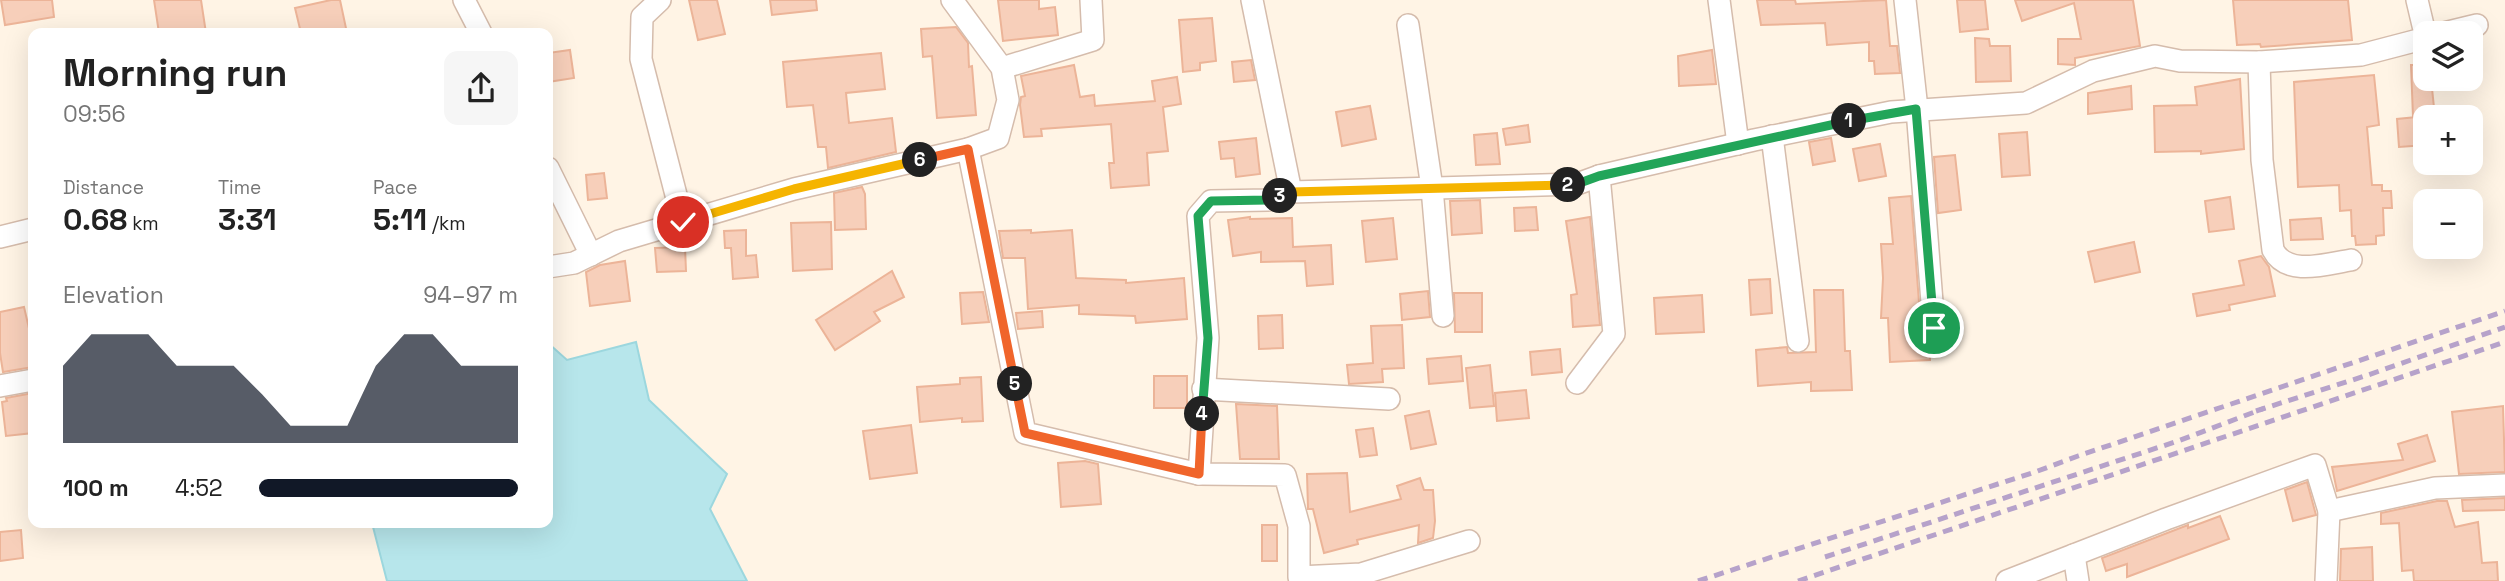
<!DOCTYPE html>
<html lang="en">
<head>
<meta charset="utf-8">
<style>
	:root { --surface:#fff; --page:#f6f6f6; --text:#222; --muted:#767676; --accent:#111827 }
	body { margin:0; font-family:"Space Grotesk",sans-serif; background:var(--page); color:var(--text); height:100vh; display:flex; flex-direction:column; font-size:26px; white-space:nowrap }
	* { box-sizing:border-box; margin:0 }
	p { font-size:23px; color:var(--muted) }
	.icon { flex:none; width:38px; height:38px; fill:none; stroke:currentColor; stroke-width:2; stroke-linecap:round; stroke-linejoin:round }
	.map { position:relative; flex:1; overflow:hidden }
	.side { position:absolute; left:28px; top:28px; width:525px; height:500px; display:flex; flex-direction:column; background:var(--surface); border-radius:14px; box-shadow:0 7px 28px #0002 }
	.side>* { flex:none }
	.tools { position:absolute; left:2413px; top:21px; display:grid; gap:14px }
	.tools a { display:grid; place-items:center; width:70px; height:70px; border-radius:14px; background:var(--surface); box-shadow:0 7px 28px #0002; font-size:35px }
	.pin { position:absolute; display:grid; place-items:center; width:60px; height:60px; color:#fff; margin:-30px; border:4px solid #fff; border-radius:50%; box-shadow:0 2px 7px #0007 }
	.km { position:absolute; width:35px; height:35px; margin:-18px; border-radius:50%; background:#222; color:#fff; font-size:19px; line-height:35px; text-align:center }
	.round { display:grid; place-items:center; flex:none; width:74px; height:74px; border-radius:14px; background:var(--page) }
	.overview { display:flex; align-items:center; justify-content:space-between; height:119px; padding:0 35px }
	h1 { font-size:38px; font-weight:800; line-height:52px }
	.metrics { display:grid; grid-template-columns:repeat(3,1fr); gap:10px; height:119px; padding:7px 35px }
	.metrics div { display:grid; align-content:center }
	.metrics b { font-size:30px; font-weight:800 }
	.metrics small { font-size:19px; font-weight:400 }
	.metrics p { font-size:19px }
	.chart { height:196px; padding:14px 35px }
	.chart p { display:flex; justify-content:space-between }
	.chart svg { width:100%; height:126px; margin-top:7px; fill:var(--accent); opacity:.7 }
	ul { padding:0 35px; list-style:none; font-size:23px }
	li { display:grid; grid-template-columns:112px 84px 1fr; align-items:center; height:52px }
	li i { height:18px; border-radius:9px; background:var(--accent) }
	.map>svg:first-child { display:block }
	.water { fill:#b7e6eb; stroke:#9cd7de; stroke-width:2 }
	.building { fill:#f7cfba; stroke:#ecb498; stroke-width:2 }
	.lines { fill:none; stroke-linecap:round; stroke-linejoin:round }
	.minor-casing { stroke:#d5bcac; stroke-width:24 }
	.minor { stroke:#fff; stroke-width:21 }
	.rail { stroke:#b6a2ca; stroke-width:5; stroke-dasharray:10 7; stroke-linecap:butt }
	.split-1-casing { stroke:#fff; stroke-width:14 }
	.split-2-casing { stroke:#fff; stroke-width:14 }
	.split-3-casing { stroke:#fff; stroke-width:14 }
	.split-4-casing { stroke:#fff; stroke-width:14 }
	.split-5-casing { stroke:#fff; stroke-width:14 }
	.split-6-casing { stroke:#fff; stroke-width:14 }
	.split-7-casing { stroke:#fff; stroke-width:14 }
	.split-1 { stroke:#22a559; stroke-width:9 }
	.split-2 { stroke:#22a559; stroke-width:9 }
	.split-3 { stroke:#f5b400; stroke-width:9 }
	.split-4 { stroke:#22a559; stroke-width:9 }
	.split-5 { stroke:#f0652b; stroke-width:9 }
	.split-6 { stroke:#f0652b; stroke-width:9 }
	.split-7 { stroke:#f5b400; stroke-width:9 }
</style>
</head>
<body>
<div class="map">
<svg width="2505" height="581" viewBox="0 0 2505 581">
	<rect width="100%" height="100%" fill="#fff4e5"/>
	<!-- water -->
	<path class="water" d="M 636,342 L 649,400 L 727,474 L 710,509 L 747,581 L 387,581 L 372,523 L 548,523 L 548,343 L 567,360 Z"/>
	<!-- building -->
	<g class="building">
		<path d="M 1,0 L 52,0 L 54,17 L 5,25 Z"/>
		<path d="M 154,0 L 201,0 L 206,33 L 159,33 Z"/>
		<path d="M 331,0 L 340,0 L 347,33 L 301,33 L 295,8 Z"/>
		<path d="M 689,0 L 717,0 L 725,34 L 698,40 Z"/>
		<path d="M 770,0 L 816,0 L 817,10 L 772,15 Z"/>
		<path d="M 998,0 L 1039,0 L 1039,9 L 1055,7 L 1058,35 L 1003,41 Z"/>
		<path d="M 1757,0 L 1795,0 L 1796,4 L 1886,0 L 1890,46 L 1897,46 L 1900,73 L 1875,74 L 1874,61 L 1869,61 L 1869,42 L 1827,45 L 1825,23 L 1761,25 Z"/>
		<path d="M 1957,0 L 1985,0 L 1988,29 L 1960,32 Z"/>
		<path d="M 2015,0 L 2133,0 L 2140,46 L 2075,58 L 2075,65 L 2058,64 L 2058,39 L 2081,39 L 2074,3 L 2022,21 Z"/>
		<path d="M 2233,0 L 2348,0 L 2352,40 L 2261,47 L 2260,44 L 2237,45 Z"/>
		<path d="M 1212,18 L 1216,61 L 1200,63 L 1200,70 L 1183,72 L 1179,20 Z"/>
		<path d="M 956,27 L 968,43 L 969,67 L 972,66 L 976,115 L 937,118 L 932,56 L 923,57 L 921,29 Z"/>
		<path d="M 1975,38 L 1989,39 L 1990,46 L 2010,46 L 2011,81 L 1976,82 Z"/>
		<path d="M 570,50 L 574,78 L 548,82 L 548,53 Z"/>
		<path d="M 1712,50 L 1716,84 L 1679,86 L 1678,56 Z"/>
		<path d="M 881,53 L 885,89 L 846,93 L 849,123 L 892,118 L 896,152 L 828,168 L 826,147 L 818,147 L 813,105 L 787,107 L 783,62 Z"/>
		<path d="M 1251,60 L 1255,80 L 1234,82 L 1232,62 Z"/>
		<path d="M 1074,65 L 1080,97 L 1094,95 L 1095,106 L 1155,101 L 1152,81 L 1177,77 L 1181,104 L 1163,107 L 1168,151 L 1147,153 L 1149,185 L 1111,188 L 1109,163 L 1114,163 L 1111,124 L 1041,129 L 1042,136 L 1024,137 L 1020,105 L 1021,97 L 1025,96 L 1021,76 Z"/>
		<path d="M 2411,65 L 2426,65 L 2426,79 L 2431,79 L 2435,117 L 2426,117 L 2426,145 L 2399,147 L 2397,119 L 2417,117 L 2413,117 Z"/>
		<path d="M 2374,75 L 2379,125 L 2367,127 L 2372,185 L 2382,185 L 2382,191 L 2391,191 L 2392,208 L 2383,208 L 2384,235 L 2376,236 L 2376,244 L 2356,245 L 2355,236 L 2352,236 L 2351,210 L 2340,211 L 2339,185 L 2298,187 L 2294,82 Z"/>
		<path d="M 2240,79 L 2244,149 L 2201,154 L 2201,151 L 2155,152 L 2154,106 L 2197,105 L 2195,87 Z"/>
		<path d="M 2131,86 L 2132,109 L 2088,114 L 2088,93 Z"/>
		<path d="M 1370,106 L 1376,139 L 1342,146 L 1336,112 Z"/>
		<path d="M 1528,125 L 1530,142 L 1506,145 L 1503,129 Z"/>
		<path d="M 2027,132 L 2030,175 L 2002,177 L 1999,134 Z"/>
		<path d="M 1497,133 L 1500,164 L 1476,165 L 1474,135 Z"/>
		<path d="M 1256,138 L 1260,174 L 1236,177 L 1234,158 L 1221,159 L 1219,142 Z"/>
		<path d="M 1831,138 L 1835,161 L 1813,165 L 1809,142 Z"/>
		<path d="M 1880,144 L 1886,176 L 1859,181 L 1853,149 Z"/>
		<path d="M 1955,155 L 1961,210 L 1938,213 L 1934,157 Z"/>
		<path d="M 604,173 L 607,198 L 588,200 L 586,175 Z"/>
		<path d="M 862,187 L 865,194 L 866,229 L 835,230 L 834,193 Z"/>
		<path d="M 1911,196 L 1921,329 L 1924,336 L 1929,340 L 1930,360 L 1890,362 L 1888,318 L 1881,318 L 1883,278 L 1881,244 L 1893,244 L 1889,198 Z"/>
		<path d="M 2230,197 L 2234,229 L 2209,232 L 2205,201 Z"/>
		<path d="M 1480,200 L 1482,233 L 1452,235 L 1450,201 Z"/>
		<path d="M 1536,207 L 1538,230 L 1515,231 L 1514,208 Z"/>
		<path d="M 1250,217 L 1250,219 L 1292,218 L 1293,247 L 1331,245 L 1333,284 L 1307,286 L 1305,261 L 1261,262 L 1261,252 L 1233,256 L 1228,220 Z"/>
		<path d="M 1590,217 L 1600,325 L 1573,327 L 1571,295 L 1577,294 L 1566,221 Z"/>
		<path d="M 1393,218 L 1397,259 L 1366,262 L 1362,221 Z"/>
		<path d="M 2321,218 L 2323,239 L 2291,240 L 2290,220 Z"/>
		<path d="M 831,222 L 832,269 L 793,271 L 791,223 Z"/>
		<path d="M 746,230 L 746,256 L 756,255 L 758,277 L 733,279 L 731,248 L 725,248 L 724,231 Z"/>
		<path d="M 1031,230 L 1031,233 L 1072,230 L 1076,278 L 1126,280 L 1126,283 L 1184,278 L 1187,319 L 1136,323 L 1135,316 L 1079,314 L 1079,305 L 1028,309 L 1025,258 L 1003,258 L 999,231 Z"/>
		<path d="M 2134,242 L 2140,272 L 2095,282 L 2088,252 Z"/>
		<path d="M 685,247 L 686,271 L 657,272 L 655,248 Z"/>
		<path d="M 2261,256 L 2269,267 L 2275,296 L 2229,305 L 2230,310 L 2197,316 L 2193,294 L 2244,285 L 2239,261 Z"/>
		<path d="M 625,261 L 630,301 L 590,306 L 586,272 L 600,265 Z"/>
		<path d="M 892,271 L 904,297 L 874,312 L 880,321 L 835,350 L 816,320 Z"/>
		<path d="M 1770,279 L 1772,313 L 1751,315 L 1749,280 Z"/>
		<path d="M 1814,290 L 1843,290 L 1845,351 L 1850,351 L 1852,390 L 1811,391 L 1811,382 L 1758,386 L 1756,350 L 1787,347 L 1788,353 L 1816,352 Z"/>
		<path d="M 1428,291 L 1430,317 L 1402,320 L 1400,294 Z"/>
		<path d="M 983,292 L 989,322 L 962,324 L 960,293 Z"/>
		<path d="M 1454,293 L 1482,293 L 1482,332 L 1455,332 Z"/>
		<path d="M 1702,295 L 1704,332 L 1656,334 L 1654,298 Z"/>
		<path d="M 24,307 L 31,337 L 33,367 L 3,372 L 0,353 L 0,312 Z"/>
		<path d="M 1042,311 L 1043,327 L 1018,329 L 1016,313 Z"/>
		<path d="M 1282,315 L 1283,348 L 1259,349 L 1258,316 Z"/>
		<path d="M 1402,325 L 1404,368 L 1382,369 L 1383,382 L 1349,384 L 1347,365 L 1373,363 L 1371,326 Z"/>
		<path d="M 1560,349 L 1562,372 L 1532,375 L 1530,352 Z"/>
		<path d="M 1461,356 L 1463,381 L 1429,384 L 1427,359 Z"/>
		<path d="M 1490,365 L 1494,406 L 1470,408 L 1466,368 Z"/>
		<rect x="1154" y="376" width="33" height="32"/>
		<path d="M 981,377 L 983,421 L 962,422 L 962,418 L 920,422 L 917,387 L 960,384 L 960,378 Z"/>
		<path d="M 1526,390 L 1529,418 L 1497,421 L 1495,393 Z"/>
		<path d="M 33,393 L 33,433 L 6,436 L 2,402 L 7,401 L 6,398 Z"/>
		<path d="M 1236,404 L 1277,406 L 1279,459 L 1240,459 Z"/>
		<path d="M 2503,406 L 2505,472 L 2459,474 L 2452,412 Z"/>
		<path d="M 1429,411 L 1436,444 L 1411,449 L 1405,416 Z"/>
		<path d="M 911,425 L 917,473 L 870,479 L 863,431 Z"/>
		<path d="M 1373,428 L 1377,455 L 1360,457 L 1356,430 Z"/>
		<path d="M 2427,435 L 2435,461 L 2337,491 L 2332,467 L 2403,460 L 2398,444 Z"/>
		<path d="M 1085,461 L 1098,464 L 1101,504 L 1061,507 L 1058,463 Z"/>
		<path d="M 1347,473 L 1350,512 L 1401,499 L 1397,486 L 1420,478 L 1424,490 L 1433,490 L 1435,521 L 1433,538 L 1418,543 L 1419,525 L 1357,540 L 1358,544 L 1324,553 L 1313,509 L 1308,509 L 1307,474 Z"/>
		<path d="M 2307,482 L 2316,515 L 2293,521 L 2285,490 Z"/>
		<path d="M 2505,498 L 2505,510 L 2463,511 L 2462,500 Z"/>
		<path d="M 2437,501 L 2447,501 L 2455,527 L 2478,522 L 2482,563 L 2497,562 L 2498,581 L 2414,581 L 2413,570 L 2402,571 L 2399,523 L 2381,524 L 2381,513 Z"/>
		<path d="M 2220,516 L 2229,539 L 2127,577 L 2127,564 L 2106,571 L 2102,558 L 2188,525 L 2188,528 Z"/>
		<rect x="1262" y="525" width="15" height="36"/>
		<path d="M 21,530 L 23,558 L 0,561 L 0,532 Z"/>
		<path d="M 2372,547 L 2373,581 L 2340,581 L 2341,549 Z"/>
	</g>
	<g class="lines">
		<defs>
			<g id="minor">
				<path d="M 464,0 L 481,33"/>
				<path d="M 660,0 L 642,17 L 641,59 L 683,222"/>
				<path d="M 1719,0 L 1738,144"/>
				<path d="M 1905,0 L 1917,109 L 1934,328"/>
				<path d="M 2417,0 L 2426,38"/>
				<path d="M 1408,25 L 1432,188 L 1443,316"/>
				<path d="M 2444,33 L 2477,25"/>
				<path d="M 2259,62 L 2262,160 L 2273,250 C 2287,277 2326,264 2351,260"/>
				<path d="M 1002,68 L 1093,40 L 1091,0"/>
				<path d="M 1772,136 L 1798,341"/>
				<path d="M 968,149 L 1025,433 L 1199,474 L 1285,475 L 1299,526 L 1299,577 L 1361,574 L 1469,541"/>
				<path d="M 548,168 L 591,255"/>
				<path d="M 1291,192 L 1577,184 L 1599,176 L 1754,140 L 1891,112 L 2026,103 L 2093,71 L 2155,56 L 2180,61 L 2259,62 L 2361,55 L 2426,38"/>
				<path d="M 0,237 L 33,229"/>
				<path d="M 548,267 L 574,263 L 619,241 L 794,189 L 968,149 L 998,138 L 1008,100 L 1002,68 L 952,0"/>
				<path d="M 1577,383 L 1614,334 L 1599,176"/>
				<path d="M 0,386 L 33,380"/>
				<path d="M 1203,389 L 1389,399"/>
				<path d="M 1199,474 L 1208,338 L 1198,216 L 1211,201 L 1268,200 L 1291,192 L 1252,0"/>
				<path d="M 2329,511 L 2435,488 L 2505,485"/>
				<path d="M 2074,555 L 2078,581"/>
				<path d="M 2007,581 L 2166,519 L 2315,465 L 2329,511 L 2326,581"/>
			</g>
		</defs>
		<!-- minor casing -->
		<use href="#minor" class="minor-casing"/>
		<!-- minor -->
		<use href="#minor" class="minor"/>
		<!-- rail -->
		<g class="rail">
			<path d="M 2256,411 L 2368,375 L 2505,327"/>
			<path d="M 1825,557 L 2178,441 L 2265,408"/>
			<path d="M 1698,581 L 2035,472 L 2078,456 L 2505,311"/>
			<path d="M 1798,581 L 2505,342"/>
		</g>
	</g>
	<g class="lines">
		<defs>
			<path id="split-1" d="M 1849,121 L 1916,109 L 1934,328"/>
			<path id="split-2" d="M 1568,185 L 1577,184 L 1599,176 L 1849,121"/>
			<path id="split-3" d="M 1280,196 L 1291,192 L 1568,185"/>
			<path id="split-4" d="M 1202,414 L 1208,338 L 1198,216 L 1211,201 L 1268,200 L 1280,196"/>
			<path id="split-5" d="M 1015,384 L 1025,433 L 1199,474 L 1202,414"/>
			<path id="split-6" d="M 920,160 L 968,149 L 1015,384"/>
			<path id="split-7" d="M 683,222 L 794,189 L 920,160"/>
		</defs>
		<!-- split-1 casing -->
		<use href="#split-1" class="split-1-casing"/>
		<!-- split-2 casing -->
		<use href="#split-2" class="split-2-casing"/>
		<!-- split-3 casing -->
		<use href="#split-3" class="split-3-casing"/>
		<!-- split-4 casing -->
		<use href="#split-4" class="split-4-casing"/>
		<!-- split-5 casing -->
		<use href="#split-5" class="split-5-casing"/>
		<!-- split-6 casing -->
		<use href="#split-6" class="split-6-casing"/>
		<!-- split-7 casing -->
		<use href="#split-7" class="split-7-casing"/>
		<!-- split-1 -->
		<use href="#split-1" class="split-1"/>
		<!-- split-2 -->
		<use href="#split-2" class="split-2"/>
		<!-- split-3 -->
		<use href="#split-3" class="split-3"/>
		<!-- split-4 -->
		<use href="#split-4" class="split-4"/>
		<!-- split-5 -->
		<use href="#split-5" class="split-5"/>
		<!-- split-6 -->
		<use href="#split-6" class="split-6"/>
		<!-- split-7 -->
		<use href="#split-7" class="split-7"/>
	</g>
</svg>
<div class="tools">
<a><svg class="icon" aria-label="layers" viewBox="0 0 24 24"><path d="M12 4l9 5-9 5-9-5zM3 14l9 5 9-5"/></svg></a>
<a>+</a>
<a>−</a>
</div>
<div class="pin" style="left:1934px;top:328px;background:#1e9e55"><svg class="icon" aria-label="arrive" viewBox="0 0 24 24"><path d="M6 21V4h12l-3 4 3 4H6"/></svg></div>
<div class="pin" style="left:683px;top:222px;background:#d93025"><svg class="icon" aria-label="check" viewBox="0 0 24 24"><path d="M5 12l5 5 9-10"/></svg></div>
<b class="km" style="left:1849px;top:121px">1</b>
<b class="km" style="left:1568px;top:185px">2</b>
<b class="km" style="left:1280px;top:196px">3</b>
<b class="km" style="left:1202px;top:414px">4</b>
<b class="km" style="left:1015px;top:384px">5</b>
<b class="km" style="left:920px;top:160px">6</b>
<section class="side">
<div class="overview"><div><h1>Morning run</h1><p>09:56</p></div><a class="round"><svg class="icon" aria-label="share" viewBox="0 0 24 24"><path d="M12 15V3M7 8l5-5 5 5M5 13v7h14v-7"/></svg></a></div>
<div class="metrics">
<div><p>Distance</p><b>0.68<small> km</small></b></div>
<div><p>Time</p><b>3:31</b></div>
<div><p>Pace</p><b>5:11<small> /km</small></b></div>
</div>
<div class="chart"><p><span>Elevation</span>94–97 m</p>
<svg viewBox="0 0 160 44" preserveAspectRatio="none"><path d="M0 44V17L10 6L20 6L30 6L40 17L50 17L60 17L70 27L80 38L90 38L100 38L110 17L120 6L130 6L140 17L150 17L160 17V44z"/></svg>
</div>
<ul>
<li><b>100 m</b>4:52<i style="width:100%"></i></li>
</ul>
</section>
</div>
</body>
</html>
